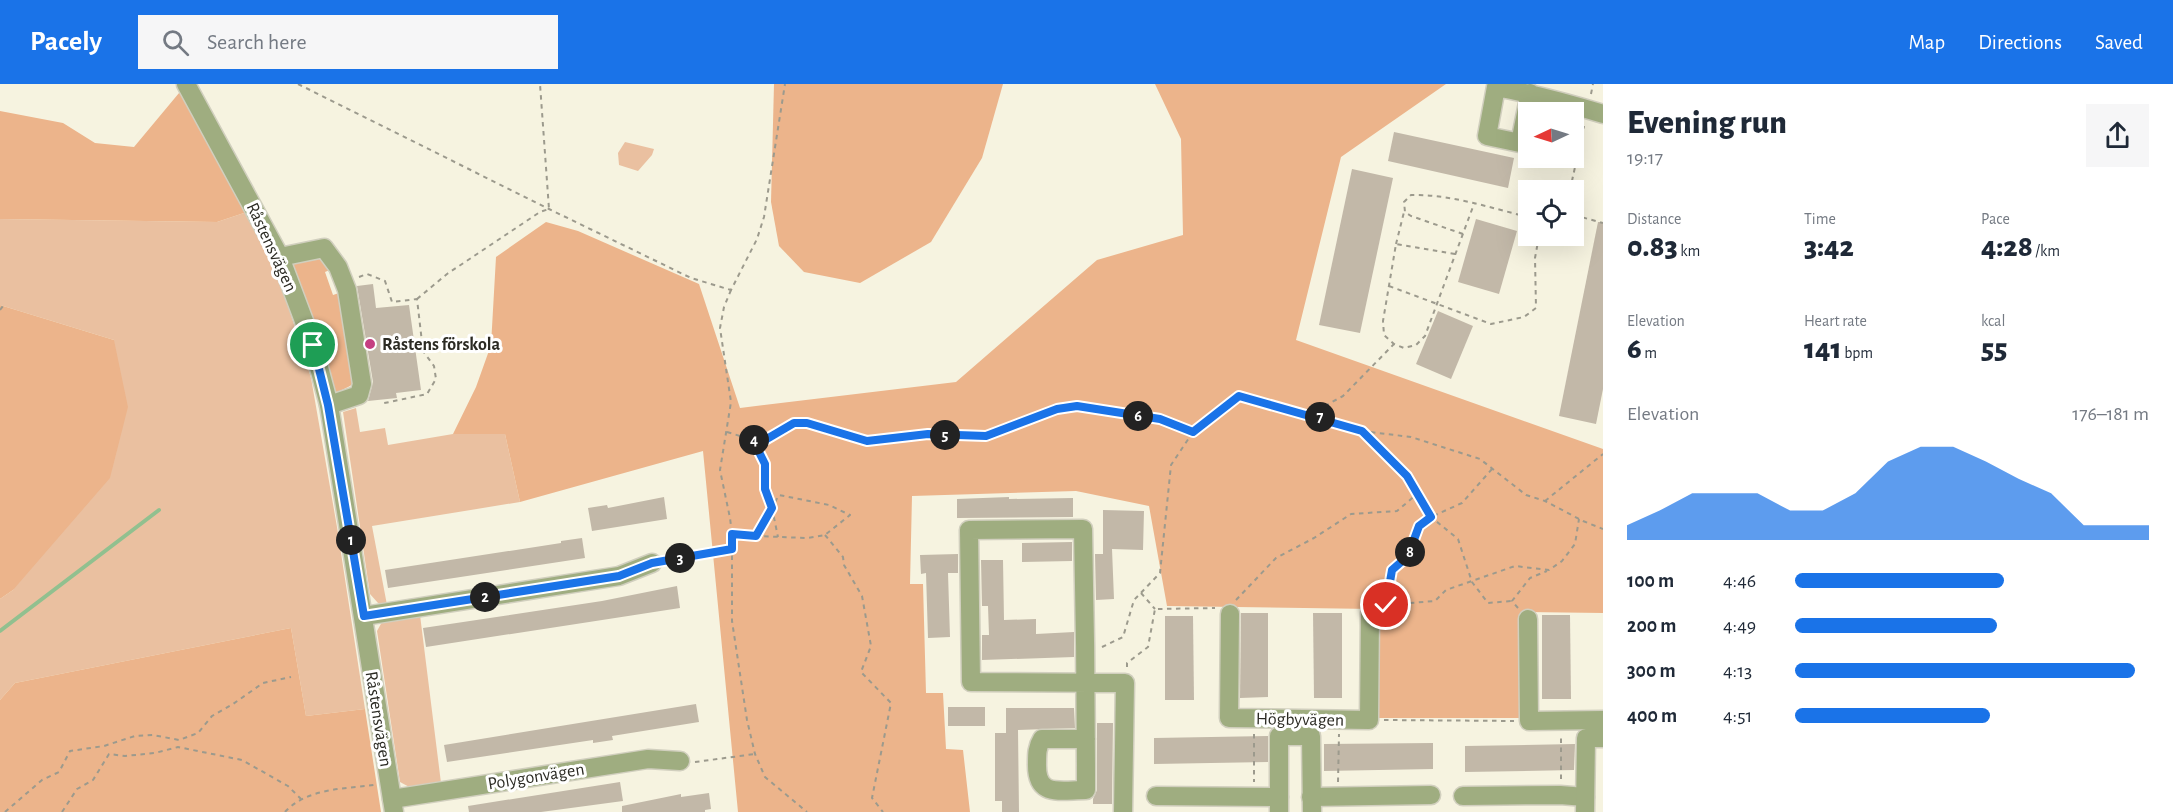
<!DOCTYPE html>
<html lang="en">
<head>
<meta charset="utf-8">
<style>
	:root { --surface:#fff; --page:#f6f6f7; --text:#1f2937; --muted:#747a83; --accent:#1a73e8 }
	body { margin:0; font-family:"Alegreya Sans",sans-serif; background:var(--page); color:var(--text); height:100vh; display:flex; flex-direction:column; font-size:22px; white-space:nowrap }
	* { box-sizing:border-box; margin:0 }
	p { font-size:20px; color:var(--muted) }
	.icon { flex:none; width:33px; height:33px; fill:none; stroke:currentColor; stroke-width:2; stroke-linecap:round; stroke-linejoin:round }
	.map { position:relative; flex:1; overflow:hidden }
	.details { display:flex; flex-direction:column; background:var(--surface); width:570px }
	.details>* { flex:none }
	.needle { width:39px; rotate:266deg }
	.tools { position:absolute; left:1518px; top:18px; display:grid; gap:12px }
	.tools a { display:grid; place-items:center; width:66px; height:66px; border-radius:0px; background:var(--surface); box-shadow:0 6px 24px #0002; font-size:30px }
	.pin { position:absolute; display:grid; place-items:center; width:51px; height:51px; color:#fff; margin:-26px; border:3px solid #fff; border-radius:50%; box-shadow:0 2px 6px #0007 }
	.km { position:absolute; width:30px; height:30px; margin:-15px; border-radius:50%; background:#222; color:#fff; font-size:16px; line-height:30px; text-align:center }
	.round { display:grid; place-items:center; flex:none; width:63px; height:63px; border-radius:0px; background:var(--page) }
	.overview { display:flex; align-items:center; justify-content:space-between; height:102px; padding:0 24px }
	h1 { font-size:33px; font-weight:800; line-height:45px }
	.stats { display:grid; grid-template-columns:repeat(3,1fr); gap:9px; height:102px; padding:6px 24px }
	.stats div { display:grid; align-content:center }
	.stats b { font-size:30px; font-weight:800 }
	.stats small { font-size:16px; font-weight:400 }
	.stats p { font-size:16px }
	.chart { height:168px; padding:12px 24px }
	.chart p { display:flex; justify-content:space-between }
	.chart svg { width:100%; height:108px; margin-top:6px; fill:var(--accent); opacity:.7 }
	ul { padding:0 24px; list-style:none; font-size:20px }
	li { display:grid; grid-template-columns:96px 72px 1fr; align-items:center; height:45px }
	li i { height:15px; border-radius:8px; background:var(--accent) }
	header { display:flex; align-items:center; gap:36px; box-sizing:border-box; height:84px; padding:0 30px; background:var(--accent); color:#fff }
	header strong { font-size:28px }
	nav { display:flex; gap:33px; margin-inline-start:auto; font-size:21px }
	.search { width:420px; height:54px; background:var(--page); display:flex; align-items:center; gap:15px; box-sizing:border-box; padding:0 21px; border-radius:0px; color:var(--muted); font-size:22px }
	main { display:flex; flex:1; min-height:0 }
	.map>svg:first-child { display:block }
	.green { fill:#eac0a0 }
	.forest { fill:#ecb48b }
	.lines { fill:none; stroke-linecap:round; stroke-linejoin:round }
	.stream { stroke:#91c08f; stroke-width:4 }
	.building { fill:#c2b8a8 }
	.minor-casing { stroke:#d1cfbe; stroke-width:21 }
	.path { stroke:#9c9a8d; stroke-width:2; stroke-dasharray:4.5 4.5; stroke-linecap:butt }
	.minor { stroke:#9fad80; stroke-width:18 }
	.route-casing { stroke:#fff; stroke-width:12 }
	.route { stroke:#1a73e8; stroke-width:8 }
	.poi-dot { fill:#c53f81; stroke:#fff; stroke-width:2 }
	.labels { text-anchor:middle; stroke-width:6; stroke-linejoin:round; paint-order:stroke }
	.street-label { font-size:18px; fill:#2b2a23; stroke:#fff }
	.poi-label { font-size:18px; font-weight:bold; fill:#2b2a23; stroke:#fff; text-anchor:start }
</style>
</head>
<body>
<header>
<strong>Pacely</strong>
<div class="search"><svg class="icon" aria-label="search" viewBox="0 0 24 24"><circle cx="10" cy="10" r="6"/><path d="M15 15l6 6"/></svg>Search here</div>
<nav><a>Map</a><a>Directions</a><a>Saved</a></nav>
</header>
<main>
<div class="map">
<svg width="1603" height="728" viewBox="0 0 1603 728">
	<rect width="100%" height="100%" fill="#f6f3e0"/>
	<!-- green -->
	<g class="green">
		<path d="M 625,58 L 654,65 L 652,71 L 638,87 L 619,81 L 618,69 Z"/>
		<path d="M 247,128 L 285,212 L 311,294 L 337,443 L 365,625 L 306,632 L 291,544 L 15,599 L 0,616 L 0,515 L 13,506 L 114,256 L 0,221 L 0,135 L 217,138 Z"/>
		<path d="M 356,324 L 360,348 L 385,344 L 388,361 L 453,350 L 505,350 L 520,418 L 372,442 L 387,521 L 378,519 L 370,510 L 343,328 Z"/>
		<path d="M 420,531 L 441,699 L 413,705 L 400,698 L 377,547 L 382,538 Z"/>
	</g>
	<!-- forest -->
	<g class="forest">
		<path d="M 774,0 L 1003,0 L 982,74 L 931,158 L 860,199 L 804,188 L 779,162 L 771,118 Z"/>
		<path d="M 1155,0 L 1446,0 L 1341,73 L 1296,256 L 1603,365 L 1603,529 L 1526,528 L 1526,634 L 1373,634 L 1373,525 L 1167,522 L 1149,422 L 1076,407 L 912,412 L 910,500 L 923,500 L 926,609 L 943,609 L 946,665 L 963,666 L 970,728 L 738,728 L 703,367 L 520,418 L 505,350 L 453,350 L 476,303 L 491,261 L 496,173 L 546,138 L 578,147 L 699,200 L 740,324 L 956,298 L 1097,176 L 1183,151 L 1181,55 Z"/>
		<path d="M 184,3 L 247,128 L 217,138 L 0,135 L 0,27 L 63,39 L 95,59 L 134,63 Z"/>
		<path d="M 316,171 L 325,176 L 332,185 L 325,188 L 333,211 L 342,208 L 356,296 L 350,302 L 332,311 L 315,239 L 291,177 Z"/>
		<path d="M 0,221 L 114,256 L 128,323 L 110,394 L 13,506 L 0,515 Z"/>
		<path d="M 291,544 L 306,632 L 365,625 L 381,728 L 0,728 L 0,616 L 15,599 Z"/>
	</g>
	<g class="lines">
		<!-- stream -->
		<path class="stream" d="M 0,547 L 159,426"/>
	</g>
	<!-- building -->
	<g class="building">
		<path d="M 1394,48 L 1514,74 L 1508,104 L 1388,77 Z"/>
		<path d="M 1352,85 L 1393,94 L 1360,249 L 1319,241 Z"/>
		<path d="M 1476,135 L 1517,147 L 1499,210 L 1458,198 Z"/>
		<path d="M 1598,138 L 1603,138 L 1603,305 L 1596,340 L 1559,332 Z"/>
		<path d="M 373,200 L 376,224 L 409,221 L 421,306 L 396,309 L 397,314 L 368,317 L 373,298 L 357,202 Z"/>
		<path d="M 1438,227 L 1473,242 L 1451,295 L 1416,280 Z"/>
		<path d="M 664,413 L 667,435 L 592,447 L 588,424 L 607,421 L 608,424 Z"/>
		<path d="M 1009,413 L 1009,415 L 1073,414 L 1073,433 L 957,434 L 957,415 Z"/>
		<path d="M 1103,426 L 1144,427 L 1143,466 L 1112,465 L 1114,515 L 1096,516 L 1095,470 L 1103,470 Z"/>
		<path d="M 582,454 L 585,474 L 388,504 L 385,486 L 561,459 L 561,457 Z"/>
		<path d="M 1072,458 L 1072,477 L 1022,478 L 1022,459 Z"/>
		<path d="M 958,470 L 958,489 L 948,489 L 950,553 L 928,554 L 926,489 L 921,490 L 920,471 Z"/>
		<path d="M 981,476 L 1003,476 L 1004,536 L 1036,535 L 1036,550 L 1074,548 L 1074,573 L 982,576 L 982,551 L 989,551 L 988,522 L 982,522 Z"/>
		<path d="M 677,502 L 680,524 L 426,563 L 423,544 L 602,517 Z"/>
		<path d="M 1241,529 L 1268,529 L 1268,613 L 1240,614 Z"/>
		<path d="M 1313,529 L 1342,529 L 1342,614 L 1314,614 Z"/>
		<path d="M 1542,531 L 1570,531 L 1571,615 L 1542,615 Z"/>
		<path d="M 1165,532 L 1193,532 L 1194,616 L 1165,616 Z"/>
		<path d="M 696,620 L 699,638 L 612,652 L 613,656 L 593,659 L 593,656 L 447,678 L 444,661 Z"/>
		<rect x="948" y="623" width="37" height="19"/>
		<path d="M 1006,624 L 1074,624 L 1075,644 L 1018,646 L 1019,728 L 1002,728 L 1002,717 L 995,717 L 995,649 L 1006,649 Z"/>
		<path d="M 1097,639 L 1113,639 L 1112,720 L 1093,720 L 1093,715 L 1097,706 Z"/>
		<path d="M 1268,652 L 1268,678 L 1154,680 L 1154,654 Z"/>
		<path d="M 1433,659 L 1433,685 L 1324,687 L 1324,660 Z"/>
		<path d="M 1575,660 L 1574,686 L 1465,688 L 1465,662 Z"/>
		<path d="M 620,698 L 623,717 L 541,728 L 469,728 L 468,722 Z"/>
		<path d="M 709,709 L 711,725 L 705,726 L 705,728 L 622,728 L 622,722 L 681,710 L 681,713 Z"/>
	</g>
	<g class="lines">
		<defs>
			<g id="minor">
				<path d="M 186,0 L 280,173 L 313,261 L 329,321 L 394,728"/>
				<path d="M 1530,9 L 1520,59 L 1487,52 L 1496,3 C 1533,10 1567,19 1603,30"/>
				<path d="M 280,173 L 324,164 L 338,183 L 347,206 L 362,300 L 359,311 L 329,321"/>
				<path d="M 1230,530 L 1229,634 L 1369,636 L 1370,529"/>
				<path d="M 364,532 L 619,492 L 652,479"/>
				<path d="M 1528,535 L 1529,637 L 1603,636"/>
				<path d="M 1086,655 L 1042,655 C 1037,663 1037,670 1037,679 C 1036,714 1059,706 1086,706 C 1086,619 1085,532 1083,445 L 969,446 L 971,598 L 1125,599 L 1123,728"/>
				<path d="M 1156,712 L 1279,713"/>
				<path d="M 1463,712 L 1560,711 L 1585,713"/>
				<path d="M 1311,713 L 1431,711"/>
				<path d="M 392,715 L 648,675 L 680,677"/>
				<path d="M 1279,728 L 1279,652 L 1311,652 L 1312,728"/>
				<path d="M 1585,728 L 1586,654 L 1603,654"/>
			</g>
		</defs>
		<!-- minor casing -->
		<use href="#minor" class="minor-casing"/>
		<!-- path -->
		<g class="path">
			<path d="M 298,0 L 549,125 L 691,194 L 731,206 L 757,155 L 764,133 L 785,0"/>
			<path d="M 1591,10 L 1593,0"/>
			<path d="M 1570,106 L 1584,42"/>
			<path d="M 1574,131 L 1603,139"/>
			<path d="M 1463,150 L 1411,132 L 1405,128 L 1404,118 L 1411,111 C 1450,110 1491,124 1528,133"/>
			<path d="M 1396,160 L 1404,128"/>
			<path d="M 1455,170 L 1396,160 L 1383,237 L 1384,251 L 1394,260 L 1404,264 L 1416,261 L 1425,252 L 1474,120"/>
			<path d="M 359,193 L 367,190 L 385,197 L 392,218 L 417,215 L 423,267 L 434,282 L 436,295 L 427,310 L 380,320"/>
			<path d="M 1389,202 L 1491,240 L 1524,233 L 1536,224 L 1535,174 L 1539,152"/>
			<path d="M 731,206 L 724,223 L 720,244 L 731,318 L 720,386 L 730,434 L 732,450 L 732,537 L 747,636 L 755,670 L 765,693 L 807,728"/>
			<path d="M 417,215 L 447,190 L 540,128 L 549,125 L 540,0"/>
			<path d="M 0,226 L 3,222"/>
			<path d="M 1311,331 L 1362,347 L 1407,392 L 1417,410"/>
			<path d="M 1362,347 L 1411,353 L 1480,375 L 1526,411 L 1545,417 L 1583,437 L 1603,445"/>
			<path d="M 727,348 L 753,356 L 765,356 L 793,339 L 807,339 L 867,357 L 928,350 L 985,352 L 1057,325 L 1077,322 L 1159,335 L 1193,348"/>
			<path d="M 753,356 L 765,380 L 765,405 L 772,424 L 778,453"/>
			<path d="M 1492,385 L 1462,419 L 1431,433 L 1419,442 L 1408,472 L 1392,486 L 1386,521 L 1435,517 L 1446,506 L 1515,482 L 1549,486 L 1562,477 L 1575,460 L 1579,435"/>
			<path d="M 1545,417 L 1603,370"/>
			<path d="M 732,450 L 756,452 L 779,411 L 829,421 L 850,431 L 825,451 L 807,454 L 756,452"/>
			<path d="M 825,451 L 843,473 L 844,481 L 862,512 L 871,562 L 861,588 L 891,619 L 872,714 L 883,728"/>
			<path d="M 667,476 L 732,465"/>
			<path d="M 1141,509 L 1155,525"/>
			<path d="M 1236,516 L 1276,474 L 1314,454 L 1351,430 L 1397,427 L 1417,410 L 1431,433 L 1458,455 L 1472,498 L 1488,519 L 1512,517"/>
			<path d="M 1518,524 L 1512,517 L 1530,494 L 1547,487"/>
			<path d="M 1102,563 L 1123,553 L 1134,516 L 1160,489 L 1171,381 L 1193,348 L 1239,312 L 1310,330 L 1343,312 L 1394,260"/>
			<path d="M 1127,583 L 1127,579 L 1148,563 L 1155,525 L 1215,524"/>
			<path d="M 1384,636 L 1514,637"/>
			<path d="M 1254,650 L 1254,698"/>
			<path d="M 695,678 L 755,670"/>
			<path d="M 1561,695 L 1561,653"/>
			<path d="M 1338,698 L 1339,650"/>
			<path d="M 5,728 L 42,696 L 59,688 L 70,667 L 104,662 L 135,652 L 153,651 L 179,656 L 198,649 L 212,632 L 233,620 L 263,599 L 291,593"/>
			<path d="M 62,728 L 77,705 L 93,696 L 109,670 L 125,672 L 155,669 L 178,663 L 242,676 L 288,702 L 301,715"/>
			<path d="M 285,728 C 307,704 344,705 374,701"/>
		</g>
		<!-- minor -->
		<use href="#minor" class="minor"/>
	</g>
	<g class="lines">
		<defs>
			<path id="route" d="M 313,261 L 328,321 L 364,532 L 619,492 L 652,479 L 732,465 L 732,450 L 756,452 L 772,424 L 765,405 L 765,380 L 753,356 L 765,356 L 794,339 L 807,339 L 867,357 L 928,350 L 986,352 L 1057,325 L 1077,322 L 1160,335 L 1193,348 L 1239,312 L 1362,347 L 1407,392 L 1431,433 L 1419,442 L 1408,472 L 1392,486 L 1386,521"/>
		</defs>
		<!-- route casing -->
		<use href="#route" class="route-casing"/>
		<!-- route -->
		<use href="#route" class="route"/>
	</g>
	<!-- markers -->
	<circle class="poi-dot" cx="370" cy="260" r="6"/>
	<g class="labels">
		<!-- street labels -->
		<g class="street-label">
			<text transform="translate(272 163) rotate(65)" y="6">Råstensvägen</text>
			<text transform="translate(379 635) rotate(81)" y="6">Råstensvägen</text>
			<text transform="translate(1300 635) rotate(1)" y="6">Högbyvägen</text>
			<text transform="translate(536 692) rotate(-9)" y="6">Polygonvägen</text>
		</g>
		<!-- poi labels -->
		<g class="poi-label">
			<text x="382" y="266">Råstens förskola</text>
		</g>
	</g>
</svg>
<div class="tools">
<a><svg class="needle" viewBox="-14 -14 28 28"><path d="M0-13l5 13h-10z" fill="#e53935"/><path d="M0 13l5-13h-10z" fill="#747a83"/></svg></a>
<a><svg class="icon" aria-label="locate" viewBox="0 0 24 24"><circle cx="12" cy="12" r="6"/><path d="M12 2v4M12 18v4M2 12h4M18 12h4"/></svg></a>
</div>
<div class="pin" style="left:313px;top:261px;background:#1e9e55"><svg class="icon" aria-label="arrive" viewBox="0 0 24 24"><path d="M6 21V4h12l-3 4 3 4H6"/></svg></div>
<div class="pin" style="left:1386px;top:521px;background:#d93025"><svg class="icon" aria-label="check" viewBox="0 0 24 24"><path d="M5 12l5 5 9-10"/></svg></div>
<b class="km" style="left:351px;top:456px">1</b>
<b class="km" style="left:485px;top:513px">2</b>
<b class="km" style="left:680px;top:474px">3</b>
<b class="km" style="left:754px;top:356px">4</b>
<b class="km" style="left:945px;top:351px">5</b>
<b class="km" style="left:1138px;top:332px">6</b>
<b class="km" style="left:1320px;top:333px">7</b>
<b class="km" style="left:1410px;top:468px">8</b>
</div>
<section class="details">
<div class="overview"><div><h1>Evening run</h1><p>19:17</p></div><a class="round"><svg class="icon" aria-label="share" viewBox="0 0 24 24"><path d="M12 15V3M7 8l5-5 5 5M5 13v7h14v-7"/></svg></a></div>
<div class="stats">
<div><p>Distance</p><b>0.83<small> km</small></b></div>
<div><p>Time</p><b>3:42</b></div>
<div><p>Pace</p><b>4:28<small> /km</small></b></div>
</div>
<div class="stats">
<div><p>Elevation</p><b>6<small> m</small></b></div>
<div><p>Heart rate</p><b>141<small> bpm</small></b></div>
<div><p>kcal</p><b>55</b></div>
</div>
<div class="chart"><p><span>Elevation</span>176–181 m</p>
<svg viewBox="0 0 160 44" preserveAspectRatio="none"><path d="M0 44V38L10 32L20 25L30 25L40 25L50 32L60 32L70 25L80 12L90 6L100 6L110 12L120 19L130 25L140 38L150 38L160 38V44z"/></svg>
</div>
<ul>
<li><b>100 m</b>4:46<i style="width:59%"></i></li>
<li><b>200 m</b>4:49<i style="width:57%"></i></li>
<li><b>300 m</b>4:13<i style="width:96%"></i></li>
<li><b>400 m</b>4:51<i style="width:55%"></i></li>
</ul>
</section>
</main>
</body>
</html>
